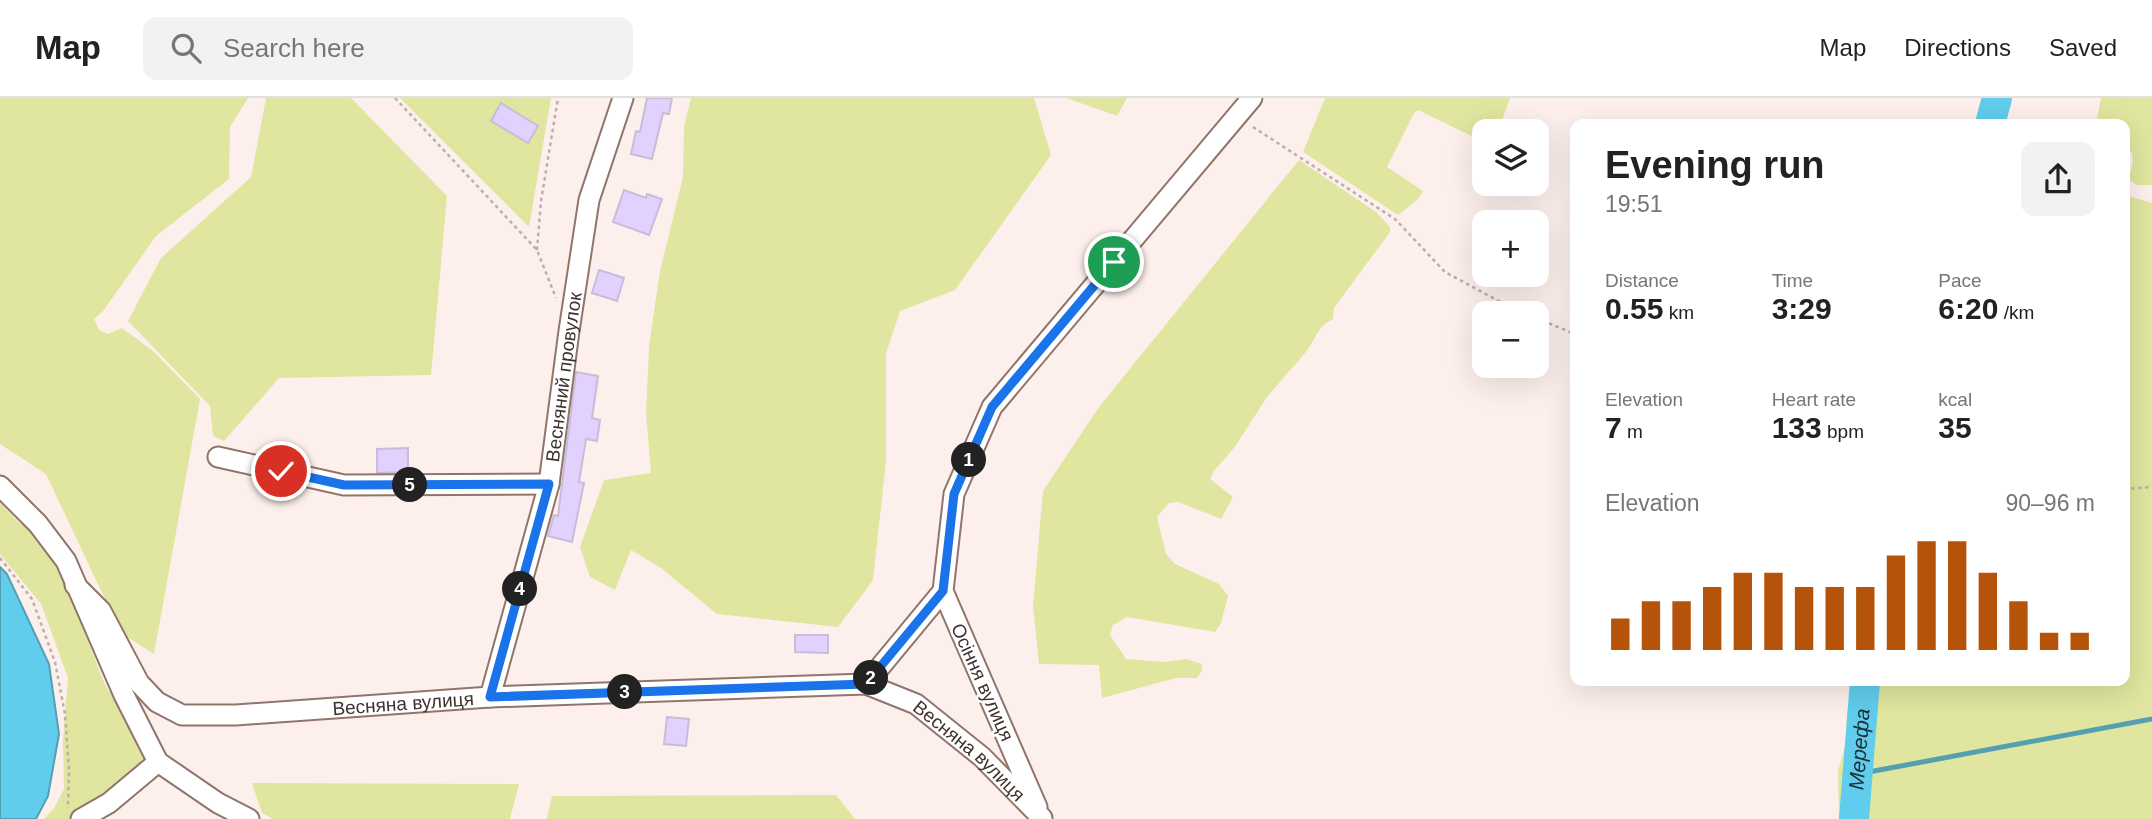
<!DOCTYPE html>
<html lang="en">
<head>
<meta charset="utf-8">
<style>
	:root { --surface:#fff; --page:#f2f2f2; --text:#222; --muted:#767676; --line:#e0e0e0; --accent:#b45309 }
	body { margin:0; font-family:Arial,sans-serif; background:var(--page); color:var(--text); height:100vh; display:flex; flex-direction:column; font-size:26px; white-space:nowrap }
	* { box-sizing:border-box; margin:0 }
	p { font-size:23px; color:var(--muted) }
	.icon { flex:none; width:38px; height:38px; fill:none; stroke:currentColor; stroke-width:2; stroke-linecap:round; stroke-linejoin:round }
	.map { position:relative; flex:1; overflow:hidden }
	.side { position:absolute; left:1570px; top:21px; width:560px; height:567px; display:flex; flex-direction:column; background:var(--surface); border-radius:14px; box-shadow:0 7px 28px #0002 }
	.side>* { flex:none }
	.controls { position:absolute; left:1472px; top:21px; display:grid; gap:14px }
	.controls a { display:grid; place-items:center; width:77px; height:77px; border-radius:14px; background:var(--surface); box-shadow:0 7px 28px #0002; font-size:35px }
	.pin { position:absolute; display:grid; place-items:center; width:60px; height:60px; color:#fff; margin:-30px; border:4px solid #fff; border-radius:50%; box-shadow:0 2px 7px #0007 }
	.km { position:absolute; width:35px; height:35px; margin:-18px; border-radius:50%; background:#222; color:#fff; font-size:19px; line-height:35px; text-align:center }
	.round { display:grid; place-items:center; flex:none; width:74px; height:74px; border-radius:14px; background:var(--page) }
	.headline { display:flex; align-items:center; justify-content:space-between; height:119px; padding:0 35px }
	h1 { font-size:38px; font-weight:700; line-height:52px }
	.figures { display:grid; grid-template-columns:repeat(3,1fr); gap:10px; height:119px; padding:7px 35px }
	.figures div { display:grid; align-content:center }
	.figures b { font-size:30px; font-weight:700 }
	.figures small { font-size:19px; font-weight:400 }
	.figures p { font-size:19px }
	.chart { height:196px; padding:14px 35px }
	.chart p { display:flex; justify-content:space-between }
	.chart svg { width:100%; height:126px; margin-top:7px; stroke:var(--accent); stroke-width:6 }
	header { display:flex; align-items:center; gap:42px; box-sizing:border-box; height:98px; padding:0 35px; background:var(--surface); border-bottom:2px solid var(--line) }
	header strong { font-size:33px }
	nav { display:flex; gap:38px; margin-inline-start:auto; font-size:24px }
	.search { width:490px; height:63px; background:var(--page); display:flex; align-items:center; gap:18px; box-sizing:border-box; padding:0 24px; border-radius:14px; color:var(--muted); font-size:26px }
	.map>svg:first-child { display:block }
	.green { fill:#e0e59f }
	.water { fill:#5fcdeb; stroke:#569fb3; stroke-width:2 }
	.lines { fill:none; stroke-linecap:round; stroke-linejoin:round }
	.stream { stroke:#569fb3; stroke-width:5 }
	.river { stroke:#5fcdeb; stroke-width:30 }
	.building { fill:#e2d0fe; stroke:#c7bdd8; stroke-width:2 }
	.minor-casing { stroke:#91756b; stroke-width:23 }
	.path { stroke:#bcafab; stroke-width:2.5; stroke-dasharray:3.5 3.5; stroke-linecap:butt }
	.minor { stroke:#fff; stroke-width:19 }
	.route-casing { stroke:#fff; stroke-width:14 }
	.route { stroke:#1a73e8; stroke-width:9 }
	.labels { text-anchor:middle; stroke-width:5; stroke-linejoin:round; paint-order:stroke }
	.street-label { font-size:19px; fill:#40332f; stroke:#fff }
	.water-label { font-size:21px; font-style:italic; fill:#1a2e34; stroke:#fff }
</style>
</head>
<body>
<header>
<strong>Map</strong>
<div class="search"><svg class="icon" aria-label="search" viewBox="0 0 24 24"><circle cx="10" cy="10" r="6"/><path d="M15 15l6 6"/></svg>Search here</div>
<nav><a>Map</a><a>Directions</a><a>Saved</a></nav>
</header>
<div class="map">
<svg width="2152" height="721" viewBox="0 0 2152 721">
	<rect width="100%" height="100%" fill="#fdf0ec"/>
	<!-- green -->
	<g class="green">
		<path d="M 0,0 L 248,0 L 230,29 L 229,81 L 156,138 L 103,213 L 94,221 L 99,232 L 108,236 L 122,230 L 153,253 L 200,301 L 154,556 L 121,535 L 46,376 L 0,346 Z"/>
		<path d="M 266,0 L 351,0 L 447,98 L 431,277 L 279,280 L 224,343 L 213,338 L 210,308 L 128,223 L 161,160 L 251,79 Z"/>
		<path d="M 400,0 L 551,0 L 529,129 Z"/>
		<path d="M 691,0 L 1034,0 L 1051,57 L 955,192 L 900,213 L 886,255 L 886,363 L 873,482 L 838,529 L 717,516 L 661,470 L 631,452 L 615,492 L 590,479 L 580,449 L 604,382 L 651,375 L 646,316 L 649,248 L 660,173 L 683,79 L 684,28 Z"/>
		<path d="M 1066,0 L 1127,0 L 1117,18 Z"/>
		<path d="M 1325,0 L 1510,0 L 1498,33 L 1484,33 L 1484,44 L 1418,12 L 1414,15 L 1387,69 L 1423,93 L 1417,102 L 1398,117 L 1303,54 Z"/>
		<path d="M 2101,0 L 2152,0 L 2152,87 L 2137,87 L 2129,82 L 2133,63 L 2132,54 L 2125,52 L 2124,26 L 2096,26 Z"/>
		<path d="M 1299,62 L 1376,114 L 1390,129 L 1390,134 L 1334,210 L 1333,221 L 1322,228 L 1306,254 L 1267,299 L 1234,350 L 1214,373 L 1210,381 L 1233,399 L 1221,421 L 1178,404 L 1169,405 L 1157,419 L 1166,456 L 1175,466 L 1219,486 L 1228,498 L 1221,525 L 1215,534 L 1127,519 L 1113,527 L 1110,537 L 1126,561 L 1165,564 L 1186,561 L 1202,566 L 1202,573 L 1197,580 L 1176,580 L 1102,600 L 1099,567 L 1039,566 L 1033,508 L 1043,393 L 1099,309 Z"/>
		<path d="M 2125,97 L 2152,105 L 2152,721 L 1839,721 L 1838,673 L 1846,645 L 1847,615 L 1856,583 L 2124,583 Z"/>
		<path d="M 0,405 L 18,424 L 32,433 L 60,472 L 105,587 L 124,616 L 144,656 L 144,662 L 96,706 L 74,721 L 44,721 L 54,710 L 64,691 L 63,642 L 68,580 L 41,506 L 0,456 Z"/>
		<path d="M 252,685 L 519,686 L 510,721 L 273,721 L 262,715 Z"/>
		<path d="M 836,697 L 855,721 L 547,721 L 552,698 Z"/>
	</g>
	<!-- water -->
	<path class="water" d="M 0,469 L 7,476 L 49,566 L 59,636 L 48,698 L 36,721 L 0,721 Z"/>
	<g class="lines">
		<!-- stream -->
		<path class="stream" d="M 1858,676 L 2152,621"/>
		<!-- river -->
		<g class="river">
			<path d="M 1990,26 L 1997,0"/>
			<path id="s1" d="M 1854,721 L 1865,583"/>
		</g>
	</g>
	<!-- building -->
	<g class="building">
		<path d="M 647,0 L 672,0 L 669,16 L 663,15 L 652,61 L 631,56 L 636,33 L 640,34 Z"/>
		<path d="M 501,5 L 538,28 L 528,45 L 491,23 Z"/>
		<path d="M 624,92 L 646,100 L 647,96 L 662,101 L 649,137 L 613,124 Z"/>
		<path d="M 599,172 L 624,180 L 617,203 L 592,195 Z"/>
		<path d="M 576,274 L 598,278 L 592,320 L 600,322 L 597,343 L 586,341 L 579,384 L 584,385 L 572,444 L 548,438 L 554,417 L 558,418 Z"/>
		<path d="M 408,350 L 408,374 L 377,375 L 377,351 Z"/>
		<path d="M 795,537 L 828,537 L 828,555 L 795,554 Z"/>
		<path d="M 667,619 L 689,621 L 686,648 L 664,646 Z"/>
	</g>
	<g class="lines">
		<defs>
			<g id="minor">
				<path d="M 218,359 L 344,387 L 549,386"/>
				<path d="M 0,388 L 38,426 L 66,463 L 124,597 L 158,664 L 218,705 L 249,721"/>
				<path id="s2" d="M 75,487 L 101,513 L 139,585 L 157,604 L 182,617 L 236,617 L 490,599 L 866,586 L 916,606 L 982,659 L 1042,720"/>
				<path d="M 866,586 L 943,493"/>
				<path id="s3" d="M 490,599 L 549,386 L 569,233 L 589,102 L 623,0"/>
				<path d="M 1037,709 L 943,493 L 954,396 L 992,309 L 1252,0"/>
				<path d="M 81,721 L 109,705 L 158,664"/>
			</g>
		</defs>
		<!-- minor casing -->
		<use href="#minor" class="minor-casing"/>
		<!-- path -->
		<g class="path">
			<path d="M 395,0 L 537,152 L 556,200"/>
			<path d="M 1253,29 L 1395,121 L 1445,174 L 1508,208 L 1525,215"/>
			<path d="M 537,152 L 541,103 L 558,0"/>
			<path d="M 1536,220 L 1575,236"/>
			<path d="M 2124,391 L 2152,389"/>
			<path d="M 0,460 L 32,501 L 55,564 L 65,616 L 69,672 L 68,710"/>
		</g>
		<!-- minor -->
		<use href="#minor" class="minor"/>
	</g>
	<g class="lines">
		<defs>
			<path id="route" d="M 281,373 L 344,387 L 549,386 L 490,599 L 866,586 L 943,493 L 954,396 L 992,309 L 1114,164"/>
		</defs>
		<!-- route casing -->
		<use href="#route" class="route-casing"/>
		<!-- route -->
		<use href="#route" class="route"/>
	</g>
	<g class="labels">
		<!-- street labels -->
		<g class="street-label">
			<text dy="7" stroke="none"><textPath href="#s3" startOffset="329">Весняний провулок</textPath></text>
			<text transform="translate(983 584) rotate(66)" y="7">Осіння вулиця</text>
			<text dy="7" stroke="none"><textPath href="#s2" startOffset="394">Весняна вулиця</textPath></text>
			<text dy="7" stroke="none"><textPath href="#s2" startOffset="982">Весняна вулиця</textPath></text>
		</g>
		<!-- water labels -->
		<g class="water-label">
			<text dy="7" stroke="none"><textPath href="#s1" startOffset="70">Мерефа</textPath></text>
		</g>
	</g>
</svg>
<div class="controls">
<a><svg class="icon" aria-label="layers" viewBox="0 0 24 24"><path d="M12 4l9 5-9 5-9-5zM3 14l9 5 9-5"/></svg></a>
<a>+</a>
<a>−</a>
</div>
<div class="pin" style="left:1114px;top:164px;background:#1e9e55"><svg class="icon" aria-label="arrive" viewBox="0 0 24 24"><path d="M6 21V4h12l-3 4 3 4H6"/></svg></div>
<div class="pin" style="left:281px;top:373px;background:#d93025"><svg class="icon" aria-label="check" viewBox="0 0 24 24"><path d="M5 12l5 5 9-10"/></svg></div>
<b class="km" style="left:969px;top:362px">1</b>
<b class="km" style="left:871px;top:580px">2</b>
<b class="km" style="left:625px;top:594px">3</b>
<b class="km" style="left:520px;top:491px">4</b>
<b class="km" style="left:410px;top:387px">5</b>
<section class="side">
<div class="headline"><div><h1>Evening run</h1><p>19:51</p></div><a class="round"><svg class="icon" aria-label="share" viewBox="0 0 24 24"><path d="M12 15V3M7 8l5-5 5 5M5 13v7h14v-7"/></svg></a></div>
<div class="figures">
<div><p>Distance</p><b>0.55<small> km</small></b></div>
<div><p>Time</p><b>3:29</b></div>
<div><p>Pace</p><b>6:20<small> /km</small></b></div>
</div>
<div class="figures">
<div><p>Elevation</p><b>7<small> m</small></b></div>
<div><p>Heart rate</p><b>133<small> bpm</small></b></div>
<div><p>kcal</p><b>35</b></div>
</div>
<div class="chart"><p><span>Elevation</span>90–96 m</p>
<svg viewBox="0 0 160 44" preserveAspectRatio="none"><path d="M5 44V33M15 44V27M25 44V27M35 44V22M45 44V17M55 44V17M65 44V22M75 44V22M85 44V22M95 44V11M105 44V6M115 44V6M125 44V17M135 44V27M145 44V38M155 44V38"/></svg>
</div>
</section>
</div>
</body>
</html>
